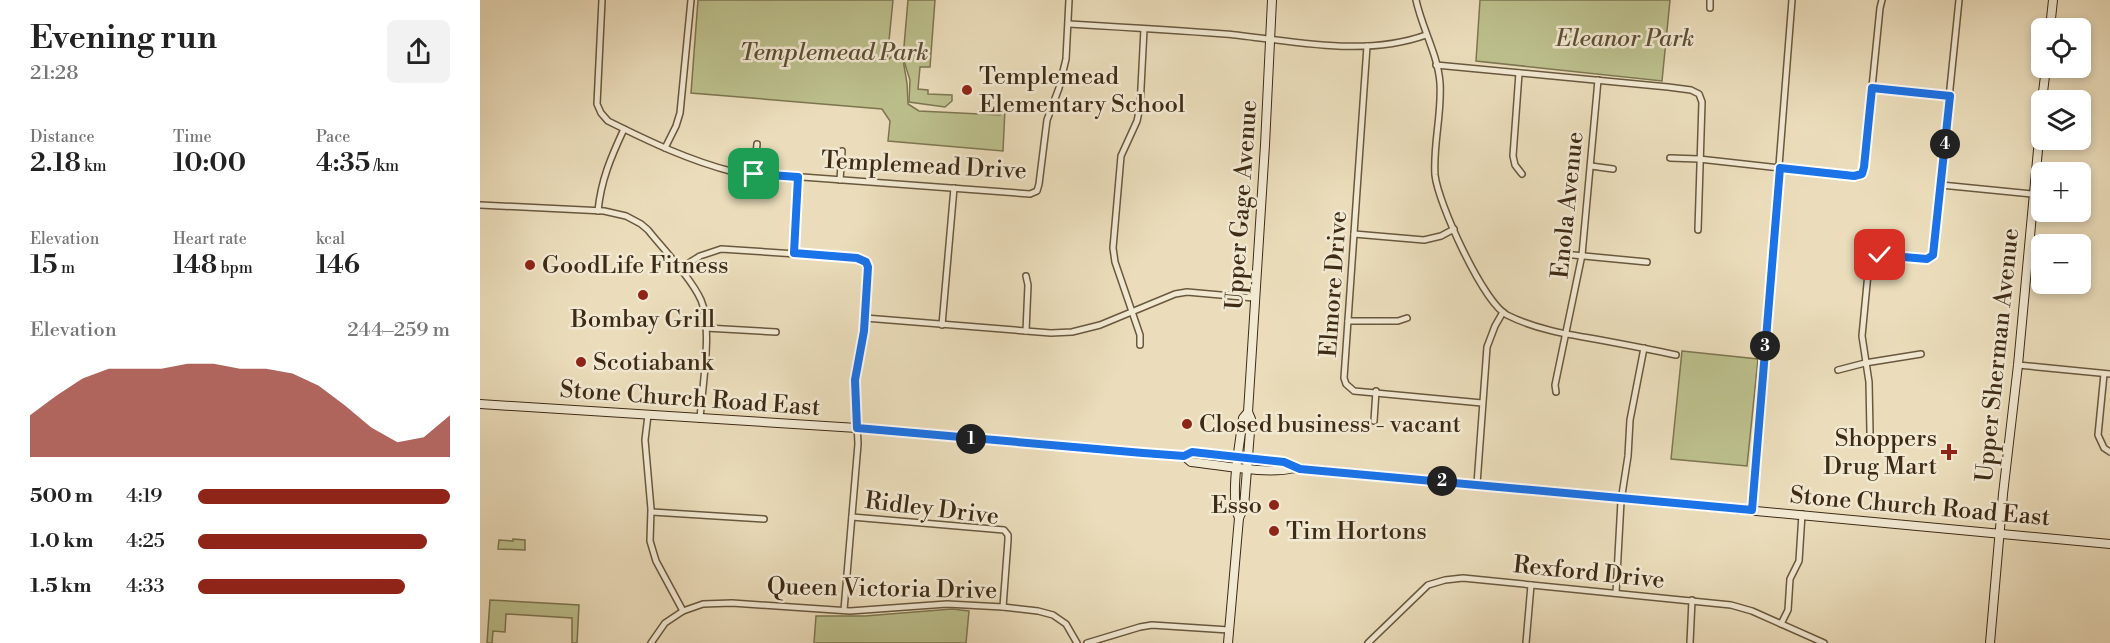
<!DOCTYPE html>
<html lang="en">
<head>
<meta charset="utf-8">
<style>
	:root { --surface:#fff; --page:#f2f2f2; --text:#222; --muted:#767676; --accent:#8f2418 }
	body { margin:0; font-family:"Libre Bodoni",serif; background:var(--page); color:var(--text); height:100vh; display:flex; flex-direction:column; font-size:22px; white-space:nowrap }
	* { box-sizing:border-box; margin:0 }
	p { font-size:20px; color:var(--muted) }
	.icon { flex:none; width:33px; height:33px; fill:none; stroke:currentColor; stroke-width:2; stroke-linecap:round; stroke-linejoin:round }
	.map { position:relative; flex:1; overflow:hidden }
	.sheet { display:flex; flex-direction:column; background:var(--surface); width:480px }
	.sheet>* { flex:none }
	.buttons { position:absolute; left:1551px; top:18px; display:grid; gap:12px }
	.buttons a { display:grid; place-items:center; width:60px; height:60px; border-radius:9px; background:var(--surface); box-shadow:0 3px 9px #0003; font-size:30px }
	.pin { position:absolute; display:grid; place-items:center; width:51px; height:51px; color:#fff; margin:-26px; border-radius:12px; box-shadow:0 3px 9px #0006 }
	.km { position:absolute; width:30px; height:30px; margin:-15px; border-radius:50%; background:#222; color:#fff; font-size:16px; line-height:30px; text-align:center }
	.round { display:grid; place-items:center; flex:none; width:63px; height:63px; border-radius:9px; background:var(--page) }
	.headline { display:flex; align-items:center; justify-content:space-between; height:102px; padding:0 30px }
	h1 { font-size:33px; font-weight:600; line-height:45px }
	.metrics { display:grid; grid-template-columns:repeat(3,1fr); gap:9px; height:102px; padding:6px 30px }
	.metrics div { display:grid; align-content:center }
	.metrics b { font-size:26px; font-weight:600 }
	.metrics small { font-size:16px; font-weight:400 }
	.metrics p { font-size:16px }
	.chart { height:168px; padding:12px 30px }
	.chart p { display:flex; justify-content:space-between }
	.chart svg { width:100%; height:108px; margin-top:6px; fill:var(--accent); opacity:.7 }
	ul { padding:0 30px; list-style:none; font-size:20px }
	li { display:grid; grid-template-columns:96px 72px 1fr; align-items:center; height:45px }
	li i { height:15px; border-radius:8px; background:var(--accent) }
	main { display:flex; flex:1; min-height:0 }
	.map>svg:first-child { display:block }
	.green { fill:#bcc08d; stroke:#7d7651; stroke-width:1.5 }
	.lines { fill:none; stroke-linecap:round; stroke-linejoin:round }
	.minor-casing { stroke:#69583e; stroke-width:8 }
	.secondary-casing { stroke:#3e2b15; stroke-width:10 }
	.minor { stroke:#f2e9d3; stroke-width:5 }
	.secondary { stroke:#f2e9d3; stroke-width:8 }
	.route-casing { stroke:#fff; stroke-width:12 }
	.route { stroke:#1a73e8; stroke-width:8 }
	.poi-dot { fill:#8f2418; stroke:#f2e9d3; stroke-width:2 }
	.labels { text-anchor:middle; stroke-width:5; stroke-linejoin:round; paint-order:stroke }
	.park-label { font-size:24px; font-style:italic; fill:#5e5033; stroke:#f2e9d3 }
	.poi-label { font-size:24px; fill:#3e2b15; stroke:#f2e9d3; text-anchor:start }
	.street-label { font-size:24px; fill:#3e2b15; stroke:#f2e9d3 }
</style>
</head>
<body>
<main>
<section class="sheet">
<div class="headline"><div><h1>Evening run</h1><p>21:28</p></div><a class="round"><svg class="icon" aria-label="share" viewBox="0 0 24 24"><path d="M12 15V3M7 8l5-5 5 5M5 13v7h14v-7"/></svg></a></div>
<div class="metrics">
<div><p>Distance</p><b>2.18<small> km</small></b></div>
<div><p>Time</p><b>10:00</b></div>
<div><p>Pace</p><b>4:35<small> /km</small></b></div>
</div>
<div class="metrics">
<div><p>Elevation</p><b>15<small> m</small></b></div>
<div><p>Heart rate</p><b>148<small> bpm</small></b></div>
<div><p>kcal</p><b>146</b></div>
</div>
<div class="chart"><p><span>Elevation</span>244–259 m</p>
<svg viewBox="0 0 160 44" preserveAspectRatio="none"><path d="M0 44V27L10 19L20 12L30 8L40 8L50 8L60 6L70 6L80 8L90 8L100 10L110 15L120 23L130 32L140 38L150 36L160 27V44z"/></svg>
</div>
<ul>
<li><b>500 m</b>4:19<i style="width:100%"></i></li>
<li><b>1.0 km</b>4:25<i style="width:91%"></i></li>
<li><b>1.5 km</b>4:33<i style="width:82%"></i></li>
</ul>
</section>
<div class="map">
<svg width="1630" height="643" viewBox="0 0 1630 643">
	<rect width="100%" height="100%" fill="#ebddbb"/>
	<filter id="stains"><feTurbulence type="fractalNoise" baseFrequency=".00333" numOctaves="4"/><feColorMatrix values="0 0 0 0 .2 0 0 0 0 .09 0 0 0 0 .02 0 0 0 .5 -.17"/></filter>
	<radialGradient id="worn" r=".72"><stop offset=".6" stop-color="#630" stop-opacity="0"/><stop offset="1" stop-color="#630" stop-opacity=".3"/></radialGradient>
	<!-- green -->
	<g class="green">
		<path d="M 218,0 L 413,0 L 407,61 L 413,55 L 422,54 L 427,83 L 428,104 L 439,111 L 520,115 L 525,109 L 523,151 L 408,141 L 410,121 L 402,109 L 211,93 Z"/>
		<path d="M 428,0 L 455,0 L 450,67 L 440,67 L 438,89 L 448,90 L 448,94 L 472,95 L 472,101 L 465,107 L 429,102 L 430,80 L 423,58 Z"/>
		<path d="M 1000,0 L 1190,0 L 1182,81 L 996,61 Z"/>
		<path d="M 1202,351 L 1278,359 L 1267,466 L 1191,459 Z"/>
		<path d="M 33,539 L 45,540 L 45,550 L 18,549 L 19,540 L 33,541 Z"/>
		<path d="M 10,600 L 99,605 L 97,643 L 92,643 L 92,618 L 26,614 L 25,632 L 13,631 L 12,643 L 7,643 Z"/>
		<path d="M 472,609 L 489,611 L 486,643 L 334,643 L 336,616 L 385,616 Z"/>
	</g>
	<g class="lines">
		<defs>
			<g id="minor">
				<path d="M 122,0 L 117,104 L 121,113 L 128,121 C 168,141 210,161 254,172 L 550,194 L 557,191 L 559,184 L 567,120 L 579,88 L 586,59 L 589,0"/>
				<path d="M 936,0 C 942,28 958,55 960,83 C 962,114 953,144 955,175 C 958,203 1003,302 1027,315 C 1055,329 1085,334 1115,339 C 1142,344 1169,349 1196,355"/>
				<path d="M 1230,8 L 1230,0"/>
				<path d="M 589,24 C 641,27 693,30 745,34 C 811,40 882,58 946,35"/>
				<path d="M 887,46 L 864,378 L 866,384 L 874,391 L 1002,403"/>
				<path d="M 956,65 L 1188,87 L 1211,90 L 1219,94 L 1222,102 L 1218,230"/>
				<path d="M 1039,73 L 1033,156 L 1035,165 L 1042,174"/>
				<path d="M 1392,88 L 1470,96"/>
				<path d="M 185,148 L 196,126 L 200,113 L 211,0"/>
				<path d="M 1190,158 L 1219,159 L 1373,176 L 1382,174 L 1384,167 L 1400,8 L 1402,0"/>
				<path d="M 1111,166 L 1133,169"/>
				<path d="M 274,174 L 277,144"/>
				<path d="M 360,180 L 362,151"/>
				<path d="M 1461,185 L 1552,194"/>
				<path d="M 0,205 L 124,211 L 146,216 L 161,224 L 168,230 C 184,250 211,278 221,300 C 233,327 222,388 220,419"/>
				<path d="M 118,211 C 121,180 131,157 144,129"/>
				<path d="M 874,234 L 944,240 L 961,236 L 974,229"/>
				<path d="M 314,253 L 318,177"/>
				<path d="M 1083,254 L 1167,262"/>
				<path d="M 199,269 L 220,256 L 241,249 L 377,258 L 386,262 L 389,273 L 384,331 L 375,380 L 378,444 L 364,610"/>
				<path d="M 385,318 L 571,333 L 592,332 L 620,325 L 695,294 L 707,292 L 774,298"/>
				<path d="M 868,321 L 918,321 L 927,318"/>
				<path d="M 462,325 L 474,188"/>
				<path d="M 226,328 L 296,332"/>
				<path d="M 546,331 L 548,285 L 546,276"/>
				<path d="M 660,345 L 660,335 L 635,262 L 633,248 L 641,156 L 657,121 L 660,107 L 664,29"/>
				<path d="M 1538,365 L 1630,374"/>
				<path d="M 1358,370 L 1385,363 L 1441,354"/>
				<path d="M 1624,374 L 1618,435 L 1624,448 L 1630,452"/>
				<path d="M 1076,392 L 1075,385 L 1102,255 L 1118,80"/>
				<path d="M 168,415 L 165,440 L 171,509 L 170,541 L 176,561 L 203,611"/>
				<path d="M 894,421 L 896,391"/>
				<path d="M 1390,432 L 1389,382 L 1382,336 L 1389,263 L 1392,258 L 1399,255 L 1447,259 L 1453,255 L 1479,0"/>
				<path d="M 997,484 L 1007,347 L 1015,326 L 1023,312"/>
				<path d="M 1272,510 L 1312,0"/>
				<path d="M 172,512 L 284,519"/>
				<path d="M 372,517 L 524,530 L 528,535 L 528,540 L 523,607"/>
				<path d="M 1136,593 L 1141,501 L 1148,456 L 1150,420 L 1164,348"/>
				<path d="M 1301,624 L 1308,610 L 1310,579 L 1319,561 L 1322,514"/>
				<path d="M 171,643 L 185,623 L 203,611 L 223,604 L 252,603 L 370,611 L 467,604 L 523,607 L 558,611 L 573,615 L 586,624 L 597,643"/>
				<path d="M 607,643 L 660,627 L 672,625 L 749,630"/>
				<path d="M 888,643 L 948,585 L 965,580 L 983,578 L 1251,605 L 1272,611 L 1344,643"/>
				<path d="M 1046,643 L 1051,585"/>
				<path d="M 1210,643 L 1212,600"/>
			</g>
			<g id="secondary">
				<path d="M 1570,28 L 1573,0"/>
				<path d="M 1562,100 L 1566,68"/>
				<path d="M 0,404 L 377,428 L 663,453 L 704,456 L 712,452 L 804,462 L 815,468"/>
				<path d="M 704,456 L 711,462 C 742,465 785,475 815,468 L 1630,544"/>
				<path d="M 759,518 C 749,496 760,443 763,418 L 768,412"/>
				<path d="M 748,643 L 759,518 L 764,507 L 771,419 L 768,412 L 785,145 L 792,0"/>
				<path d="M 1510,643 L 1523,494 L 1538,365 L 1562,107"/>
			</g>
		</defs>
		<!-- minor casing -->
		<use href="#minor" class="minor-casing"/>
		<!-- secondary casing -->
		<use href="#secondary" class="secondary-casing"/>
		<!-- minor -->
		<use href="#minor" class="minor"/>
		<!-- secondary -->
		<use href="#secondary" class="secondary"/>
	</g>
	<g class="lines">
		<defs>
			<path id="route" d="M 274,174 L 318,177 L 314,253 L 377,258 L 386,262 L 388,267 L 384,331 L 375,380 L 377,428 L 663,453 L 704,456 L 712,452 L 804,462 L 820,469 L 1272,510 L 1300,168 L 1374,176 L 1382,174 L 1384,167 L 1392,88 L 1470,96 L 1453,255 L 1447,259 L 1400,255"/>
		</defs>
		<!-- route casing -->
		<use href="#route" class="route-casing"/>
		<!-- route -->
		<use href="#route" class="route"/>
	</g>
	<!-- markers -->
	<g class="poi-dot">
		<circle cx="487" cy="90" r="6"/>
		<circle cx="50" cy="265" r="6"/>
		<circle cx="163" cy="295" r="6"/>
		<circle cx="101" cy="362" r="6"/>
		<circle cx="707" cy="424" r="6"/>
		<path d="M1466 443h6v6h6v6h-6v6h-6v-6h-6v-6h6z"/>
		<circle cx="794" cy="505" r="6"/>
		<circle cx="794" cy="531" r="6"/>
	</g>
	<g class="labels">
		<!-- park labels -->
		<g class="park-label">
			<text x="1145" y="46">Eleanor Park</text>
			<text x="354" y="60">Templemead Park</text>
		</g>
		<!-- poi labels -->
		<g class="poi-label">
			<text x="499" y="84">Templemead<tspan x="499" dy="28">Elementary School</tspan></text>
			<text x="62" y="273">GoodLife Fitness</text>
			<text x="163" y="327" text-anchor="middle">Bombay Grill</text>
			<text x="113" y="370">Scotiabank</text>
			<text x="719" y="432">Closed business - vacant</text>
			<text x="1457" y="446" text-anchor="end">Shoppers<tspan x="1457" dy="28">Drug Mart</tspan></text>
			<text x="782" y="513" text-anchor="end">Esso</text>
			<text x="806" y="539">Tim Hortons</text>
		</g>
		<!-- street labels -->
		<g class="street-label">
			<text transform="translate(444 165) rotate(3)" y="8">Templemead Drive</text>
			<text transform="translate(761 205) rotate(-86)" y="8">Upper Gage Avenue</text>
			<text transform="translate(1087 205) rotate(-84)" y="8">Enola Avenue</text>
			<text transform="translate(853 284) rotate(-86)" y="8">Elmore Drive</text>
			<text transform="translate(1517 355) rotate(-84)" y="8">Upper Sherman Avenue</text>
			<text transform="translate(210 398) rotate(4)" y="8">Stone Church Road East</text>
			<text transform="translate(1440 506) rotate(5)" y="8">Stone Church Road East</text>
			<text transform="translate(452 508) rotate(7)" y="8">Ridley Drive</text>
			<text transform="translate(1109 572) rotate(6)" y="8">Rexford Drive</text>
			<text transform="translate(402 588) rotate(1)" y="8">Queen Victoria Drive</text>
		</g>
	</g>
	<rect width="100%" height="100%" filter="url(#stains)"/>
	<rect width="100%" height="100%" fill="url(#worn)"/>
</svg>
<div class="buttons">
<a><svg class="icon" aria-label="locate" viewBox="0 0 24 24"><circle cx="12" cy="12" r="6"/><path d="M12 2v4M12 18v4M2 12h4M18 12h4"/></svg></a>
<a><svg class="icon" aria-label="layers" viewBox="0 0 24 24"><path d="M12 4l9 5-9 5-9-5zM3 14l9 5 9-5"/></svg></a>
<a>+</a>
<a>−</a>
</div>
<div class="pin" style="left:274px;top:174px;background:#1e9e55"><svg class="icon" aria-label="arrive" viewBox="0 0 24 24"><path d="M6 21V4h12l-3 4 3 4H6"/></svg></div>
<div class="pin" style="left:1400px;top:255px;background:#d93025"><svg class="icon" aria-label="check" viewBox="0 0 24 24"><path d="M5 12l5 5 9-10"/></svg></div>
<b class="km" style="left:491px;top:439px">1</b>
<b class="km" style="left:962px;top:481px">2</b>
<b class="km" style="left:1285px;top:346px">3</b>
<b class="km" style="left:1465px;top:144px">4</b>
</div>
</main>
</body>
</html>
